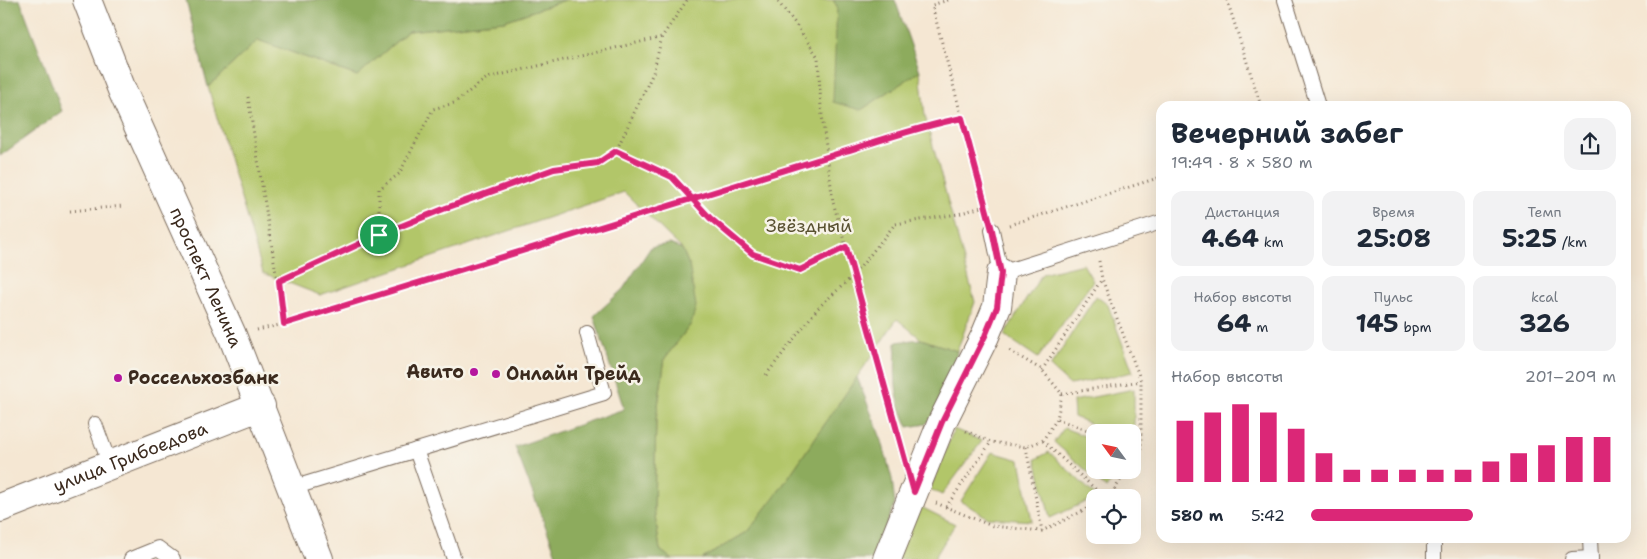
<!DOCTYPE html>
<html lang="ru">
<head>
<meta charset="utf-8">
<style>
	:root { --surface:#fff; --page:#f2f2f3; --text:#1f2937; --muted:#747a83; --accent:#db2777 }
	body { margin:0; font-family:"Shantell Sans",sans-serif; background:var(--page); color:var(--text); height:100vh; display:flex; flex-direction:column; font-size:19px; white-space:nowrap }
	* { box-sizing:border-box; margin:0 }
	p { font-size:16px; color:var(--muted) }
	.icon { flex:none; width:28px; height:28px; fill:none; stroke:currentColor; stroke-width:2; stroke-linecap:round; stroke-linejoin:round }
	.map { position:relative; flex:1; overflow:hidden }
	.side { position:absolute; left:1156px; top:101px; width:475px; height:442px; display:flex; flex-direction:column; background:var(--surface); border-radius:15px; box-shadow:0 5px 20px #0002 }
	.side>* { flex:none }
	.needle { width:32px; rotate:303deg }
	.buttons { position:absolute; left:1086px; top:424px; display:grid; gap:10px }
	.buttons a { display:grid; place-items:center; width:55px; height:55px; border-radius:10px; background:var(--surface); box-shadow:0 5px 20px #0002; font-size:25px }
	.pin { position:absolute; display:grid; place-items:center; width:42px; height:42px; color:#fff; margin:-21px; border:2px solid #fff; border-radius:50%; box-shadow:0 1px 5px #0007 }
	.round { display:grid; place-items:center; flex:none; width:52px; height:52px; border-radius:15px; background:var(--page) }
	.head { display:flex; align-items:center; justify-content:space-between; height:85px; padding:0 15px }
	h1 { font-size:28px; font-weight:700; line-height:38px }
	.metrics { display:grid; grid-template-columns:repeat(3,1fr); gap:8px; height:85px; padding:5px 15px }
	.metrics div { display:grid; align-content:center; border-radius:12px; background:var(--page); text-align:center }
	.metrics b { font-size:25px; font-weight:700 }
	.metrics small { font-size:14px; font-weight:400 }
	.metrics p { font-size:14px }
	.chart { height:140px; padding:10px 15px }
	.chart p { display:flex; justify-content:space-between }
	.chart svg { width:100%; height:90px; margin-top:5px; stroke:var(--accent); stroke-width:6 }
	ul { padding:0 15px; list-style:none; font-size:16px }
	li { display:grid; grid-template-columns:80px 60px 1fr; align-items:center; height:38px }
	li i { height:12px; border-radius:6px; background:var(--accent) }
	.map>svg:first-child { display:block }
	.green { fill:#b2c669; stroke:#767844 }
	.forest { fill:#8dab5d; stroke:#646a3e }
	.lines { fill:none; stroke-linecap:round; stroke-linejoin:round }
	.lane-casing { stroke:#7c6c5d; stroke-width:16 }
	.street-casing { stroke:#7c6c5d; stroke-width:30 }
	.primary-casing { stroke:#7c6c5d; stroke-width:30 }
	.path { stroke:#7c6c5d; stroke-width:3; stroke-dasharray:1 4; stroke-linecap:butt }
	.lane { stroke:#fff; stroke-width:14 }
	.street { stroke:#fff; stroke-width:28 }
	.primary { stroke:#fff; stroke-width:28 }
	.path-bridge { stroke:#7c6c5d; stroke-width:3; stroke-dasharray:1 4; stroke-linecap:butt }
	.route-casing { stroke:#fff; stroke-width:10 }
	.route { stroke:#db2777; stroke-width:6 }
	.poi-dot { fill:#b5179e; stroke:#f7f3e8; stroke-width:2 }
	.labels { text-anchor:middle; stroke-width:5; stroke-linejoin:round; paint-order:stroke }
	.park-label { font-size:18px; fill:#595131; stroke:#f7f3e8 }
	.street-label { font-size:18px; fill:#3b2a1e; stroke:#f7f3e8 }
	.poi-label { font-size:18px; font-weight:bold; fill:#3b2a1e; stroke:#f7f3e8; text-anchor:start }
</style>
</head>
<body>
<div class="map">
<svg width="1647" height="559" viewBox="0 0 1647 559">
	<rect width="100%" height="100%" fill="#f7f3e8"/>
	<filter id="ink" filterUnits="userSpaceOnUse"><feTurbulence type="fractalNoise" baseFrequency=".02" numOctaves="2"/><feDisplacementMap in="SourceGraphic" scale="10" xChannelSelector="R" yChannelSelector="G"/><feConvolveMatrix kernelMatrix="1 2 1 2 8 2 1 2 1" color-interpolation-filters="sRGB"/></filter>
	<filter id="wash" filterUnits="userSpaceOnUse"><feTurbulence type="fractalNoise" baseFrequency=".0096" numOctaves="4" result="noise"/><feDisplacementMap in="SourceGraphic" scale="20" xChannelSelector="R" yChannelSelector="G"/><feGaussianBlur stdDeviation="1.12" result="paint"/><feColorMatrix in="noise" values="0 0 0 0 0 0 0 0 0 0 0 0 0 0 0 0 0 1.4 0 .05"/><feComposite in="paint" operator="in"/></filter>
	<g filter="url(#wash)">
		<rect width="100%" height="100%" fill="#f5e7d3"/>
		<!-- green -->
		<g class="green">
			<path d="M 565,0 L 833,0 L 837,6 L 861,110 L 920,71 L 925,116 L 975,302 L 957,351 L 921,339 L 897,319 L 781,488 L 747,532 L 702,559 L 672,559 L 660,550 L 654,509 L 656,419 L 665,358 L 691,324 L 689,265 L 682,249 L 624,192 L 320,295 L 263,273 L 208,87 L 258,40 L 357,76 L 408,31 L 504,21 Z"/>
			<path d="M 1083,264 L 1093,281 L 1038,358 L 1004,335 L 1042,274 Z"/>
			<path d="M 1096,296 L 1108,305 L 1133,372 L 1070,385 L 1050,367 Z"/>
			<path d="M 1134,389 L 1134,442 L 1133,441 L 1132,432 L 1111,432 L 1074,417 L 1073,401 Z"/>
			<path d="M 1064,428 L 1095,440 L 1095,470 L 1121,470 L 1106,488 L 1054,442 Z"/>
			<path d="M 954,429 L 982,441 L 942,495 L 930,489 Z"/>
			<path d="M 992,452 L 1020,460 L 1032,521 L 988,518 L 961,501 Z"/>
			<path d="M 1049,452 L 1097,497 L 1050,518 L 1036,459 Z"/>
			<path d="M 917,505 L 955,524 L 934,559 L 895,559 Z"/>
		</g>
		<!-- forest -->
		<g class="forest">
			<path d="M 0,0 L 20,0 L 62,111 L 0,156 Z"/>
			<path d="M 186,0 L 565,0 L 504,21 L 408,31 L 357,76 L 258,40 L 208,87 Z"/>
			<path d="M 833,0 L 895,0 L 920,71 L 861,110 L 833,102 L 837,6 Z"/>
			<path d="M 670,244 L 682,249 L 689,265 L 696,306 L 691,324 L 665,358 L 656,419 L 654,509 L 660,550 L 672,559 L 558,559 L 515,447 L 624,409 L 594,316 L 623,289 L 651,247 Z"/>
			<path d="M 921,339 L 957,351 L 954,387 L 926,424 L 908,427 C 893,395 895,376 896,342 Z"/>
			<path d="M 857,377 L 882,441 L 892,479 L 895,504 L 879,542 L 874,559 L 702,559 L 747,532 L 781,488 Z"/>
		</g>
	</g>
	<g filter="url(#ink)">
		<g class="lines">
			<defs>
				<g id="lane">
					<path d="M 1285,0 L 1318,106"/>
					<path d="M 992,230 L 1001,273 L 1161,222"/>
					<path d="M 95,424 L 110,465"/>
					<path d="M 416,450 L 454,559"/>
					<path d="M 292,488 L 604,393 L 587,333"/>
					<path d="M 1434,539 L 1434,559"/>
					<path d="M 1590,539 L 1591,559"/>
					<path d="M 131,559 L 158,548 L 173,559"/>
					<path d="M 1572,559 L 1591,558"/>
				</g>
				<g id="street">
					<path id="s1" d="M 0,508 L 261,406"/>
					<path d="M 887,559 L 942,422 L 985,336 L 997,307 L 1001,273"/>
				</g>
				<g id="primary">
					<path id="s2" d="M 87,0 L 122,90 L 232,335 L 319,559"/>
				</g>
			</defs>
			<!-- lane casing -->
			<use href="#lane" class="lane-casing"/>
			<!-- street casing -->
			<use href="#street" class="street-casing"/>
			<!-- primary casing -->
			<use href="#primary" class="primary-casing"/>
			<!-- path -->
			<g class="path">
				<path d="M 948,0 L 932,5 L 987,213"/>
				<path d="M 1227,0 L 1261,106"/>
				<path d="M 778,2 L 795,23 L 818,57 L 821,107 L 833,202 L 903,449"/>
				<path d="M 248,97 L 284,324"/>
				<path d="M 928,125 L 962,118"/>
				<path d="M 616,151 L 671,177 L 710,218 L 753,254 L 800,271 L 846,247"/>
				<path d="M 70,211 L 123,206"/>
				<path d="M 1009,225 L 1161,177"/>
				<path d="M 379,235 L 379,189 L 399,174 L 433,109 L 454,103 L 487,78 L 662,37"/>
				<path d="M 1099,261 L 1102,279 L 1141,381 L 1141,451 L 1132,462"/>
				<path d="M 279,281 L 379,235 L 446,208 L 555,169 L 598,163 L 616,151 L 653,73 L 662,37 L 687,0"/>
				<path d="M 257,330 L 284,324 L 582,233"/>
				<path d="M 1042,370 L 1102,279"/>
				<path d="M 766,375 L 818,308 L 854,275 L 895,224 L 958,214 L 985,206"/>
				<path d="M 1062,394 L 1141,381"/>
				<path d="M 1057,419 L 1095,433"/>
				<path d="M 966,431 L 991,442 L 1026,447 L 1043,440 L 1057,419 L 1062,394 L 1042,370 L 1007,349"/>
				<path d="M 1043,441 L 1105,498"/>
				<path d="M 1026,447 L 1042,531"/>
				<path d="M 1132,447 L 1141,451"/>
				<path d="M 1109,498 L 1127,470"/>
				<path d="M 936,503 L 992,526 L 1042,531 L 1095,505"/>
				<path d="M 946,507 L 991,442"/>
			</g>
			<!-- lane -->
			<use href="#lane" class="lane"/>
			<!-- street -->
			<use href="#street" class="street"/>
			<!-- primary -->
			<use href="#primary" class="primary"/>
			<!-- path-bridge -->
			<path class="path-bridge" d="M 582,233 L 928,125"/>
		</g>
	</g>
	<g class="lines" filter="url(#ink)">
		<defs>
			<path id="route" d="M 379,235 L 279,281 L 284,324 C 423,281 562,239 701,196 C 749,181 797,166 846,151 C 884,139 922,126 962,118 L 992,230 L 1001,273 L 997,307 L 985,336 L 942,422 L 914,492 L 846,247 L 800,270 L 753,254 L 710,218 L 672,177 L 616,151 L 598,163 L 554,169 L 446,208 L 379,235"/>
		</defs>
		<!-- route casing -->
		<use href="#route" class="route-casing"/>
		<!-- route -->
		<use href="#route" class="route"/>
	</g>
	<!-- markers -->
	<g class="poi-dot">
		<circle cx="474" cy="372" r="5"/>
		<circle cx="496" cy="374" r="5"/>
		<circle cx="118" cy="378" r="5"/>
	</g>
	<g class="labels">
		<!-- park labels -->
		<g class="park-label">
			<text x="809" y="232">Звёздный</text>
		</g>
		<!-- street labels -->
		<g class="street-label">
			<text dy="6" stroke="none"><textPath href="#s2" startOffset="302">проспект Ленина</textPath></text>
			<text dy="6" stroke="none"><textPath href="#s1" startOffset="140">улица Грибоедова</textPath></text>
		</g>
		<!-- poi labels -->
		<g class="poi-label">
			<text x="464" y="378" text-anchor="end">Авито</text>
			<text x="506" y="380">Онлайн Трейд</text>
			<text x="128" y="384">Россельхозбанк</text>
		</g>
	</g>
</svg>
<div class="buttons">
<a><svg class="needle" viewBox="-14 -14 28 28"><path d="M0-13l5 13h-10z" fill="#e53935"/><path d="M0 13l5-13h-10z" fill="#747a83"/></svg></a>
<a><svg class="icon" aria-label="locate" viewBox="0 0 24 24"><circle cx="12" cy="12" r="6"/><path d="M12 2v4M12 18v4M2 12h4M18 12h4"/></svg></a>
</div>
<div class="pin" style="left:379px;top:235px;background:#1e9e55"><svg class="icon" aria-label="arrive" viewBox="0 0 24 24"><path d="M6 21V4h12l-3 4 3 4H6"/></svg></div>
<section class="side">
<div class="head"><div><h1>Вечерний забег</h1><p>19:49 · 8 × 580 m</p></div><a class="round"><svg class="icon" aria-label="share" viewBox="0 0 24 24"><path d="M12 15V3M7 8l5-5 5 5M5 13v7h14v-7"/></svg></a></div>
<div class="metrics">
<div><p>Дистанция</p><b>4.64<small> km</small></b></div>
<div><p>Время</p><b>25:08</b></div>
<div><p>Темп</p><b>5:25<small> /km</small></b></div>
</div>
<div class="metrics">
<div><p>Набор высоты</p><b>64<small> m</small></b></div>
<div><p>Пульс</p><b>145<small> bpm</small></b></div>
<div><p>kcal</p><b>326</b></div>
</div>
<div class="chart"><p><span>Набор высоты</span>201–209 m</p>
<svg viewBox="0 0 160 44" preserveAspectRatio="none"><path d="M5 44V14M15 44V10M25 44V6M35 44V10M45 44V18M55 44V30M65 44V38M75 44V38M85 44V38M95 44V38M105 44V38M115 44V34M125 44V30M135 44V26M145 44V22M155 44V22"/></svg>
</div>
<ul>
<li><b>580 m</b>5:42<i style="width:53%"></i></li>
</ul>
</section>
</div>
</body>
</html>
